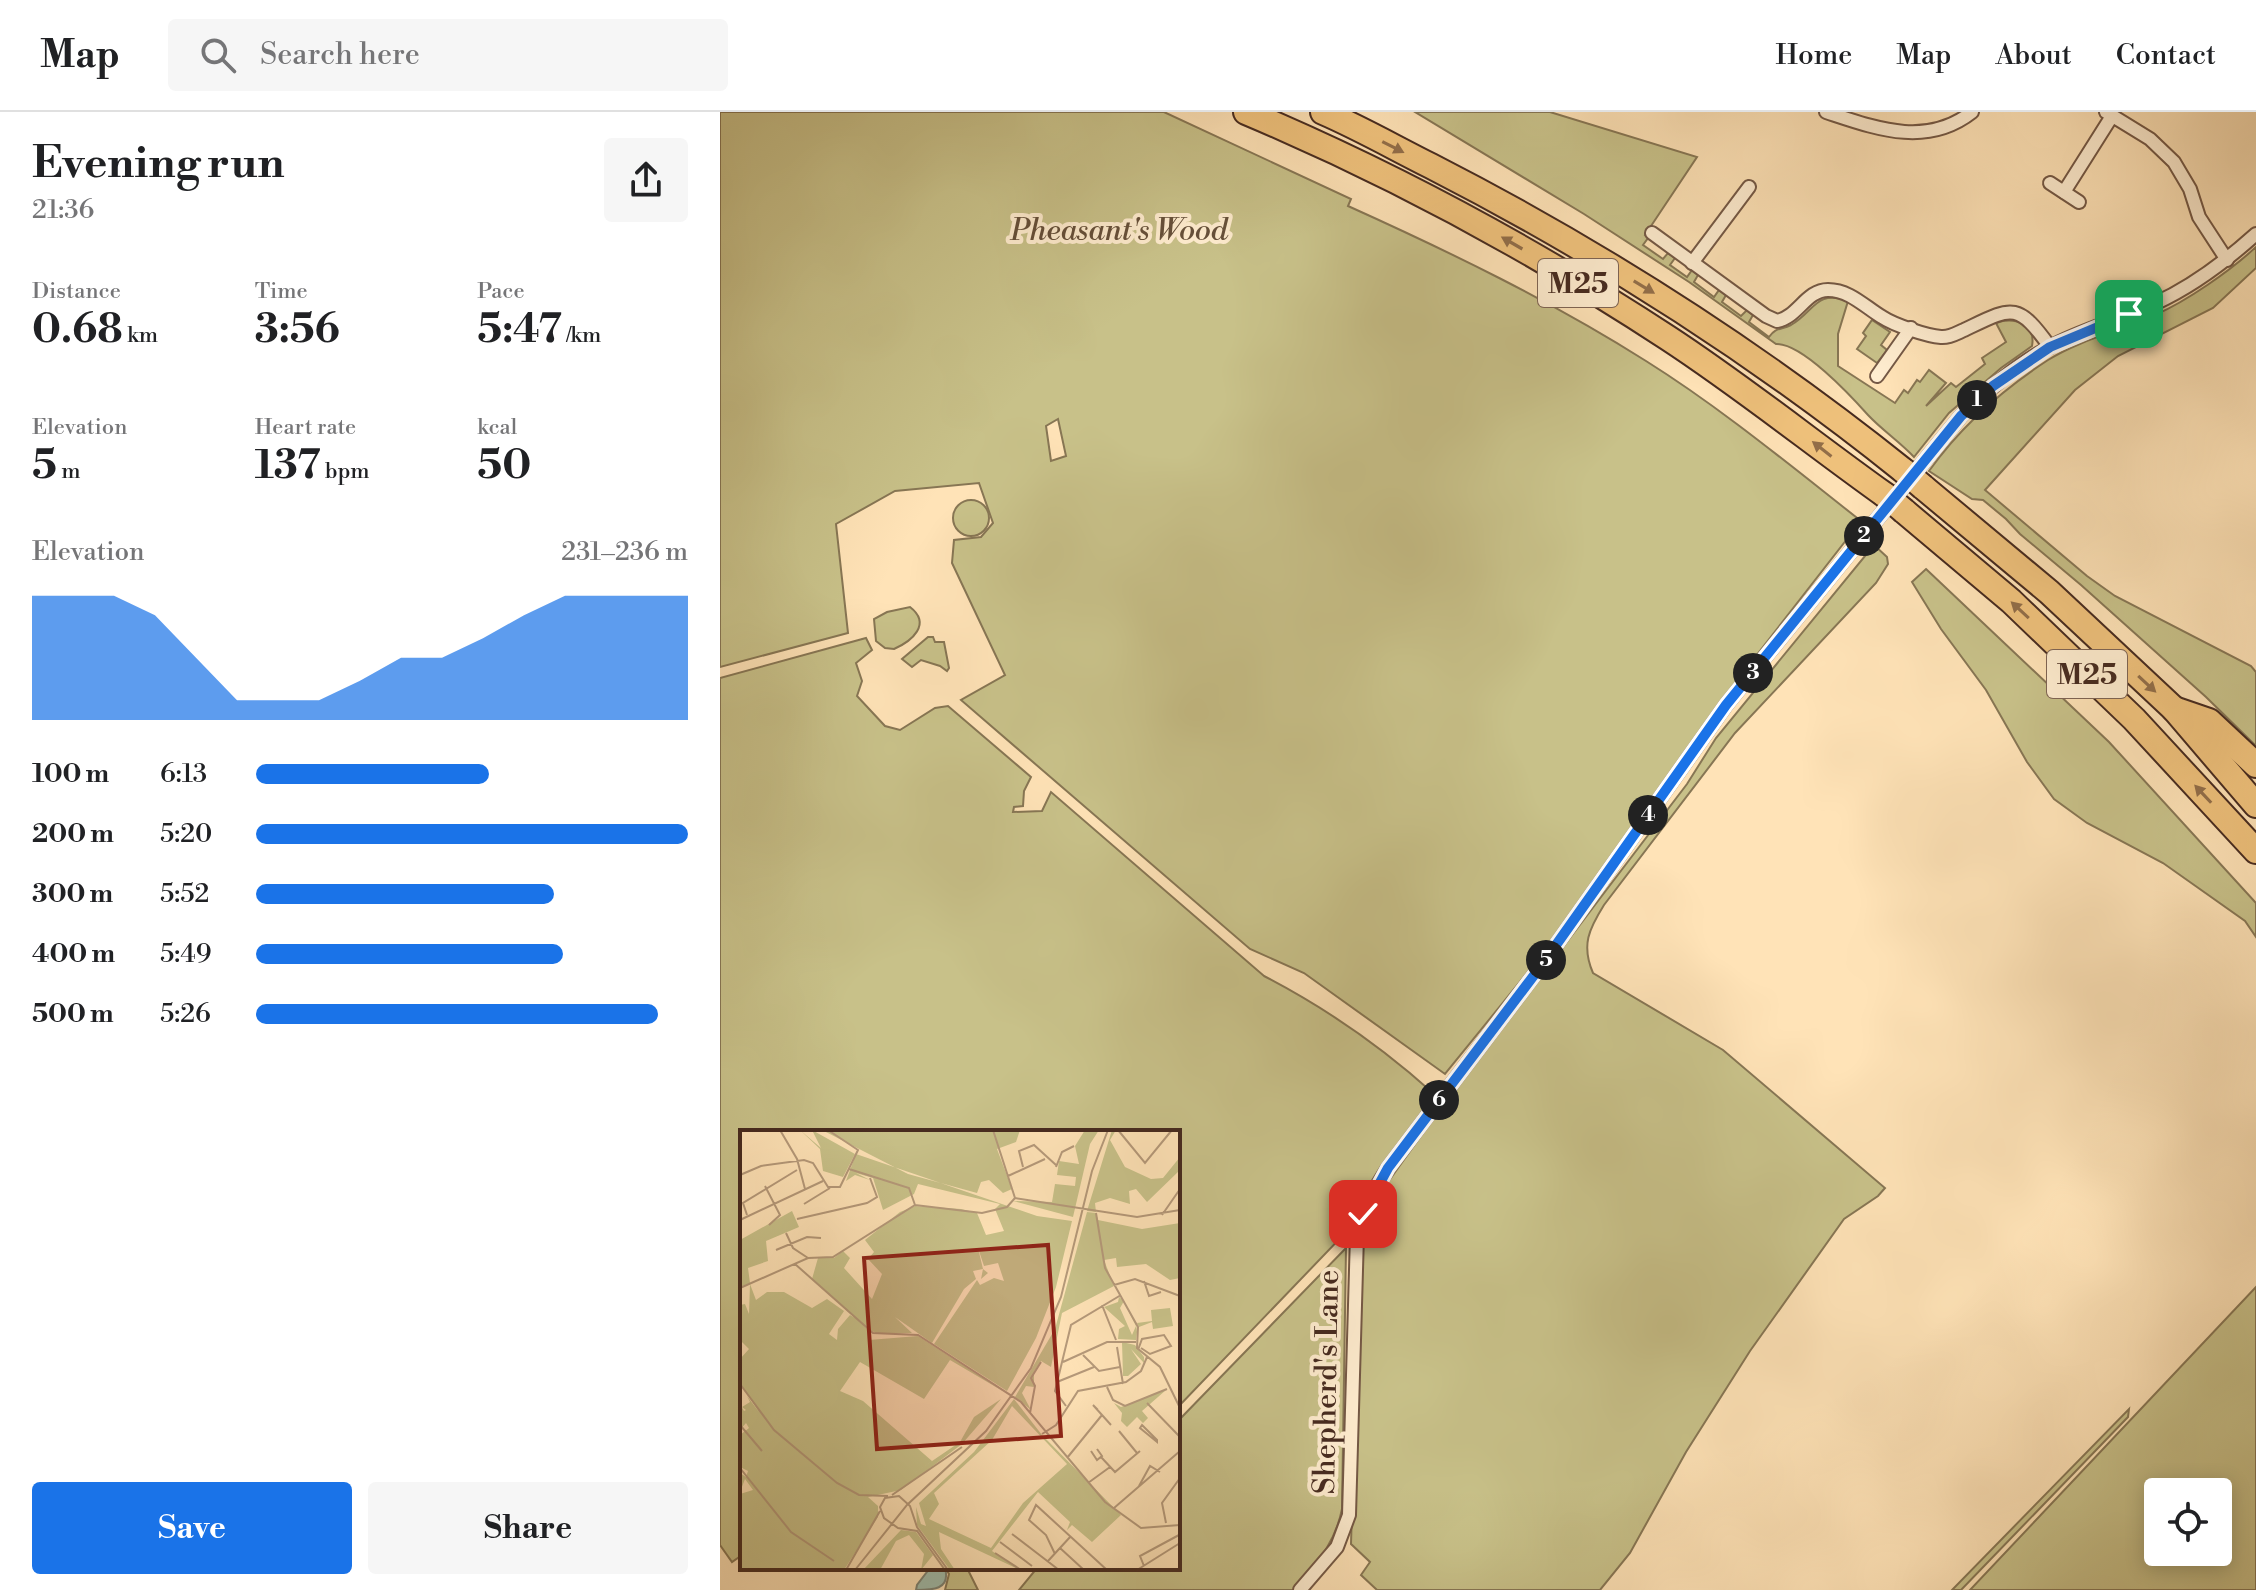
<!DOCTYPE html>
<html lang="en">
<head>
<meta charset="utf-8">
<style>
	:root { --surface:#fff; --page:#f6f6f6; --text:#202124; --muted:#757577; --line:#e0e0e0; --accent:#1a73e8 }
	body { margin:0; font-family:"Libre Bodoni",serif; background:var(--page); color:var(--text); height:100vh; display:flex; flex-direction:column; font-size:30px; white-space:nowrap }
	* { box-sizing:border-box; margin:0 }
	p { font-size:26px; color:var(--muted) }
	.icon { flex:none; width:44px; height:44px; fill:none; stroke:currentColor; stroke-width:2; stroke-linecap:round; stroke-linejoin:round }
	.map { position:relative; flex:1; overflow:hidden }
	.side { display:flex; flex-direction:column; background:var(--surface); width:720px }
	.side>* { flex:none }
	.tools { position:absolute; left:1424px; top:1366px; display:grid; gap:16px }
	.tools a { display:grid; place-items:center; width:88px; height:88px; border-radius:8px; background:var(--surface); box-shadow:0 4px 20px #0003; font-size:40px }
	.pin { position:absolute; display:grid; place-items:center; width:68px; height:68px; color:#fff; margin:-34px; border-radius:16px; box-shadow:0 4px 12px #0006 }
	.km { position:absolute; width:40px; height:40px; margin:-20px; border-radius:50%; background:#222; color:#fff; font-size:22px; line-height:40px; text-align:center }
	.round { display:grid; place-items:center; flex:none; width:84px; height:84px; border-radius:8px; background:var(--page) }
	.summary { display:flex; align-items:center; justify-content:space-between; height:136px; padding:0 32px }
	h1 { font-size:44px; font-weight:700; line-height:60px }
	.metrics { display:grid; grid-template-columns:repeat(3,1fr); gap:12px; height:136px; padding:8px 32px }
	.metrics div { display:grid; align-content:center }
	.metrics b { font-size:40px; font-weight:700 }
	.metrics small { font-size:22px; font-weight:400 }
	.metrics p { font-size:22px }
	.chart { height:224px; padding:16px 32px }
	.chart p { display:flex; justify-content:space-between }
	.chart svg { width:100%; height:144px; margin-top:8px; fill:var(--accent); opacity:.7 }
	.cta { display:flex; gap:16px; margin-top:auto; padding:16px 32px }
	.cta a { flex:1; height:92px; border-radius:8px; background:var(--accent); color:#fff; font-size:32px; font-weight:700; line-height:92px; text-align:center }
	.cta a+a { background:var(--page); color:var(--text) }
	ul { padding:0 32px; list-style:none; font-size:26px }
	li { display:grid; grid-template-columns:128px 96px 1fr; align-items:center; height:60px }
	li i { height:20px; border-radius:10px; background:var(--accent) }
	header { display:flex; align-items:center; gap:48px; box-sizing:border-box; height:112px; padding:0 40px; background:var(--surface); border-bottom:2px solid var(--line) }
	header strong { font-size:38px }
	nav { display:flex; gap:44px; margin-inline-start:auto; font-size:28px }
	.search { width:560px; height:72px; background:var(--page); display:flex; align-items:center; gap:20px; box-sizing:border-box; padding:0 28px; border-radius:8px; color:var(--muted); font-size:30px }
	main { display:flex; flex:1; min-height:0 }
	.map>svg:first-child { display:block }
	.green { fill:#c8c189; stroke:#877654; stroke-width:2; fill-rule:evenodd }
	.water { fill:#a0beae; stroke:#7c8375; stroke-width:2 }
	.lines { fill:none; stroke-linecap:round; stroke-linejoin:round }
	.minor-casing { stroke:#745845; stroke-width:16 }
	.motorway-casing { stroke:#462a1f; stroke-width:28 }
	.minor { stroke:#ffedd0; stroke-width:12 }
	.motorway { stroke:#f0c27c; stroke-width:24 }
	.motorway-bridge-casing { stroke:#462a1f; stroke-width:28; stroke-linecap:butt }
	.motorway-bridge { stroke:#f0c27c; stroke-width:24 }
	.oneway { fill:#926e49 }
	.route-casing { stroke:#fff; stroke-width:16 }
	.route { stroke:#1a73e8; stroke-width:10 }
	.labels { text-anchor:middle; stroke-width:8; stroke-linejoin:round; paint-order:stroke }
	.shield { fill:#ffedd0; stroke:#7e6454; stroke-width:2 }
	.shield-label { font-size:28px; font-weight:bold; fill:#462a1f }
	.park-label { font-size:30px; font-style:italic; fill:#66503a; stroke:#ffedd0 }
	.street-label { font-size:30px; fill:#462a1f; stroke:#ffedd0 }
	.inset-road { fill:none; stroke:#b5997a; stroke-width:2 }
	.view { fill:#8f2418; fill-opacity:0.15; stroke:#8f2418; stroke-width:4 }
	.inset-edge { fill:none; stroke:#462a1f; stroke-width:4 }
</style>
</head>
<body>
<header>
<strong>Map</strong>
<div class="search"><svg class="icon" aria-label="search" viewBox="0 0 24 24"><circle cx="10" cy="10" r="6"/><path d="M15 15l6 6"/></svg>Search here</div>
<nav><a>Home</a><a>Map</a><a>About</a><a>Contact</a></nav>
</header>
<main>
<section class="side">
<div class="summary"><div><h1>Evening run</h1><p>21:36</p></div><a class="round"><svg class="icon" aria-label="share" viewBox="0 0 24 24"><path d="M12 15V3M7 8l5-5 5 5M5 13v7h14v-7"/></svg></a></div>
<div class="metrics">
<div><p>Distance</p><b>0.68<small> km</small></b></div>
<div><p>Time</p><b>3:56</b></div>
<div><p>Pace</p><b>5:47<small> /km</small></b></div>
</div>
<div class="metrics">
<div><p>Elevation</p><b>5<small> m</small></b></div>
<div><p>Heart rate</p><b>137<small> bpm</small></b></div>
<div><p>kcal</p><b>50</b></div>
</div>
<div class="chart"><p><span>Elevation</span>231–236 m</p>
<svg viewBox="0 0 160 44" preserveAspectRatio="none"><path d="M0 44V6L10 6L20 6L30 12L40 25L50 38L60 38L70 38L80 32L90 25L100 25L110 19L120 12L130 6L140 6L150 6L160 6V44z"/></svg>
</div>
<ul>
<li><b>100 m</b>6:13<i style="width:54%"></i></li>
<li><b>200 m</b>5:20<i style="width:100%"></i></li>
<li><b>300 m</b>5:52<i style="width:69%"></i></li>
<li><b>400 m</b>5:49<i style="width:71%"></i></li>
<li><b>500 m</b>5:26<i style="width:93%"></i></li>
</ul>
<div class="cta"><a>Save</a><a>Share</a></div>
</section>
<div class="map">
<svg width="1536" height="1478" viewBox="0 0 1536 1478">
	<rect width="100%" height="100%" fill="#ffe3b7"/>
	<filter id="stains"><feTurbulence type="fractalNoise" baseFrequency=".0025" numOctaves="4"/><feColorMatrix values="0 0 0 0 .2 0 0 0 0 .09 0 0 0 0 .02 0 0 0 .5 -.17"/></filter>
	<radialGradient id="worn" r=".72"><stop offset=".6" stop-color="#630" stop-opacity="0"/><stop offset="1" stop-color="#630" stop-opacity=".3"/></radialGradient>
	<!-- green -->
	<g class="green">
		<path d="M 0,0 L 444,0 L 631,87 L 628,94 C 730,140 831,189 926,249 C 1001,296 1071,354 1141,409 L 1015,571 L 820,845 L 725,962 L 584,861 L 530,837 L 241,588 L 285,563 L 232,451 L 234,428 L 261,425 L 273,411 L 259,371 L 175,379 L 116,412 L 128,521 L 0,555 ZM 338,307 L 346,344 L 331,349 L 326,314 Z"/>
		<path d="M 695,0 L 830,0 L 977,45 L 925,123 L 928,126 L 923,133 L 943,147 L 948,141 L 955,146 L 950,153 L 967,165 L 972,158 L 978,163 L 974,170 L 994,185 L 999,178 L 1006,183 L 1002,190 L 1021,204 L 1027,198 L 1033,203 L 1029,210 L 1049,225 C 1056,215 1061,218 1071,213 C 1094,200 1096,177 1128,189 L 1118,222 L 1118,254 L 1175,291 L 1184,278 L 1188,281 L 1197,268 L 1200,270 L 1209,258 L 1226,271 L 1206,294 L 1231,271 L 1236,275 L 1265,252 L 1262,246 L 1286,230 L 1276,211 C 1295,204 1316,213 1312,234 L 1281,256 L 1229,301 L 1194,345 C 1180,330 1162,318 1148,303 C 1131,284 1082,231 1056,232 L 969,170 L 864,102 Z"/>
		<path d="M 1536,135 L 1536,156 L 1493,196 L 1398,244 L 1355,278 L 1265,378 L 1367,464 L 1395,484 L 1531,554 L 1536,560 L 1536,634 L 1486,585 L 1361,473 L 1300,422 L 1286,407 L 1263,388 L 1252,387 L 1209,359 C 1241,314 1282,278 1328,248 C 1362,227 1400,219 1435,203 C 1467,189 1510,159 1536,135 Z"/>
		<path d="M 1152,208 L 1170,220 L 1161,233 L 1167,238 L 1157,251 L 1137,237 L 1146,224 L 1143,221 Z"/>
		<circle cx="251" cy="406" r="18"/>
		<path d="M 1154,433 L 1167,445 L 1168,452 L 1156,471 L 1015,621 L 884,793 C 869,817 861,833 873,861 L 1003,938 L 1165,1076 L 1158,1084 L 1124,1107 L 1030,1239 L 966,1340 L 910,1441 L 880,1478 L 657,1478 L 641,1463 L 650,1450 L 631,1432 L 639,1154 L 644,1118 L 656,1087 L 725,990 L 967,672 L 996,626 Z"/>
		<path d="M 1206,457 L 1389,630 L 1536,791 L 1536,825 L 1525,809 L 1443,751 L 1367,711 L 1334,687 L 1307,650 L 1266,578 L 1221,517 L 1192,470 Z"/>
		<path d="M 190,495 C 212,512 192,529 174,537 L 165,536 L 156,529 L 154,507 L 167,500 Z"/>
		<path d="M 208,525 L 213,525 L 215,530 L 224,530 L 229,556 L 227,559 L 220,554 L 201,548 L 192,555 L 182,547 Z"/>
		<path d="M 146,526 L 152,538 L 136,551 L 142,569 L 137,584 L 165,614 L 180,618 L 215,596 L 228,594 L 311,665 L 304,679 L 303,694 L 294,695 L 293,700 L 322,699 L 331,680 L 544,864 C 604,895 663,936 714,982 L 641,1088 L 629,1117 L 458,1295 L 458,1020 L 22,1020 L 22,1443 L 12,1450 L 0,1433 L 0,566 Z"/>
		<path d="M 626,1136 L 622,1397 C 615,1432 596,1452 575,1478 L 299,1478 L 317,1456 L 458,1456 L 458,1309 Z"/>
		<path d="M 1536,1175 L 1536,1478 L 1250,1478 ZM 1498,1380 L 1498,1440 L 1438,1440 L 1438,1380 Z"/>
		<path d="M 1409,1297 L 1408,1305 L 1241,1478 L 1232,1478 Z"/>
		<path d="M 225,1456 L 247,1456 L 258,1478 L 225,1478 L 229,1462 Z"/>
	</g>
	<!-- water -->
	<path class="water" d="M 210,1456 L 225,1456 C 231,1478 212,1478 196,1478 L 197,1473 Z"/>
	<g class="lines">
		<defs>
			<g id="minor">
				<path d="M 1106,0 C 1155,16 1206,36 1252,0"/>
				<path d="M 1386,0 L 1430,27 L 1454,50 L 1470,77 L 1479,105 L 1507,148"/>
				<path d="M 1330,71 L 1359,90"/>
				<path d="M 1344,80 L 1392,4"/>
				<path d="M 932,121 L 1046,204 L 1057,209 C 1078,205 1086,178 1108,178 C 1130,178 1145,195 1162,205 C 1174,213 1207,224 1221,225 C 1229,226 1237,221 1244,218 C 1292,195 1297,189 1330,235"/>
				<path d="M 972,151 L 1029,75"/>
				<path d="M 1157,264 L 1191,216"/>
				<path d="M 580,1478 L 617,1435 L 629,1403 L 637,1123 L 649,1087 L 668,1056 L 824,850 L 1006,593 L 1241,304 C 1268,278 1295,254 1328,236 C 1362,217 1401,208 1436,191 C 1473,174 1506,149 1536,122"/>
			</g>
			<g id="motorway">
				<path d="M 526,0 C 673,62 815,139 948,226 C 1023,275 1092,331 1165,383"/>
				<path d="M 603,0 C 640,16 675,36 711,54 C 879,140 1037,241 1184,359"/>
				<path d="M 1203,375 L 1329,480 L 1454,597 L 1536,693"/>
				<path d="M 1184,399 L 1291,489 L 1414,607 L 1536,739"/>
				<path d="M 1454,597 L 1489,609 L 1536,653"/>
			</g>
		</defs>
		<!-- minor casing -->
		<use href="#minor" class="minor-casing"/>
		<!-- motorway casing -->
		<use href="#motorway" class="motorway-casing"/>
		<!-- minor -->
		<use href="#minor" class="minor"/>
		<!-- motorway -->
		<use href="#motorway" class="motorway"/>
		<defs>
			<g id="motorway-bridge">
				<path d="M 1184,359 L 1203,375"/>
				<path d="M 1165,383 L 1184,399"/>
			</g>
		</defs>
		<!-- motorway-bridge casing -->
		<use href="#motorway-bridge" class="motorway-bridge-casing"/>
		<!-- motorway-bridge -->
		<use href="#motorway-bridge" class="motorway-bridge"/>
	</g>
	<!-- one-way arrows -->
	<defs><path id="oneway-solid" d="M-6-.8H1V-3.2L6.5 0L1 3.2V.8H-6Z" transform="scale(2)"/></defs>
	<g class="oneway">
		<use href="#oneway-solid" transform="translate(673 35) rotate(27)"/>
		<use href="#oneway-solid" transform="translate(792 131) rotate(-150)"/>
		<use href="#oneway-solid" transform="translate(924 175) rotate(31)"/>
		<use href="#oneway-solid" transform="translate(1102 337) rotate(-142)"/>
		<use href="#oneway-solid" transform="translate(1300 498) rotate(-137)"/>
		<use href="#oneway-solid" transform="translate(1427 572) rotate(43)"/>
		<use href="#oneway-solid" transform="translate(1483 682) rotate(-133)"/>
	</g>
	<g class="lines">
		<defs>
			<path id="route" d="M 643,1102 L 668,1056 L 824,850 L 1006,593 L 1241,304 L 1273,274 L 1330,235 L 1409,202"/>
		</defs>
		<!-- route casing -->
		<use href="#route" class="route-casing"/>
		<!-- route -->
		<use href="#route" class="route"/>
	</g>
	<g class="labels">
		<!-- shield labels -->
		<g class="shield">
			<rect x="818" y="147" width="80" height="48" rx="6"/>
			<rect x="1327" y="538" width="80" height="48" rx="6"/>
		</g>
		<g class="shield-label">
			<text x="858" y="181">M25</text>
			<text x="1367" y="572">M25</text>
		</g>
		<!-- park labels -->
		<g class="park-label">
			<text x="399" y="128">Pheasant's Wood</text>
		</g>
		<!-- street labels -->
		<g class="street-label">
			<text transform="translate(606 1270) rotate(-89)" y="10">Shepherd's Lane</text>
		</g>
	</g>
	<!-- overview -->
	<g transform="translate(20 1018)">
		<rect width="440" height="440" fill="#ffe3b7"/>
		<path d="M 60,0 L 81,18 L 72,0 L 115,24 L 103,47 L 83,41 L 80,19 ZM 82,0 L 280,0 L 276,12 L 257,19 L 272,59 L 263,63 L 249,50 L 241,52 L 237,63 L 168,44 ZM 345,0 L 359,0 L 350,14 L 333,87 L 273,71 L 312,72 L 315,54 L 335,56 L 336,47 L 317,45 L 319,31 L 339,34 L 335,16 ZM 372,0 L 376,0 L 370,10 L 385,37 L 411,49 L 423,48 L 440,27 L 440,40 L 407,72 L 396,59 L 389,61 L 390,74 L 370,68 L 355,73 L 356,82 L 347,81 ZM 116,24 L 297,86 L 332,91 L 316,157 L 296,208 L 267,261 L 194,214 L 237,150 L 240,155 L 254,148 L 264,151 L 258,133 L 244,136 L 238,118 L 243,139 L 248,143 L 241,149 L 243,139 L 233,141 L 236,149 L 224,159 L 192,213 L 155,187 L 172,203 L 137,204 L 123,195 L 131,203 L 129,210 L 178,206 L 266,263 L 210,230 L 184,269 L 120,232 L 100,261 L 123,271 L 192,331 L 148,361 L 220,312 L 234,287 L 261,269 L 222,314 L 161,360 L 128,367 L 138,376 L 138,387 L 104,440 L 0,440 L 0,364 L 13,360 L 5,349 L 0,362 L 0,343 L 6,347 L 8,341 L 0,337 L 0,305 L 9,298 L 6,293 L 0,300 L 0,274 L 4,281 L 6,280 L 2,277 L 10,272 L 7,266 L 19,282 L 0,253 L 0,229 L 9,219 L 0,210 L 0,175 L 5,174 L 9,184 L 10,154 L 16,170 L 27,162 L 44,162 L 72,178 L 87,169 L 104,181 L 89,204 L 97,210 L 98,199 L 110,185 L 115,188 L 72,149 L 78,128 L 94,128 L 103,121 L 110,128 L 104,138 L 132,169 L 142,144 L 128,129 L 134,122 L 125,110 L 160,82 L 175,76 L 221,79 L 237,83 L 246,105 L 264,101 L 255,79 L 260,74 L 178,54 L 174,64 L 143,80 L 133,48 L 116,43 L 130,50 L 115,45 L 106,51 ZM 52,81 L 59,97 L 26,111 L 28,131 L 8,138 L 10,153 L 0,157 L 0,110 ZM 347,82 L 356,83 L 358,90 L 402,99 L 440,93 L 440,148 L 430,150 L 406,134 L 377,137 L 376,128 L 364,130 L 374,156 L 322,183 L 311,237 L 301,231 L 294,242 L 294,257 L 286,256 L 282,263 L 291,280 L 275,267 L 315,199 ZM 379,167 L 384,171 L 380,178 L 392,205 L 396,196 L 384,172 L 396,194 L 397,202 L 396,210 L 378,209 L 379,199 L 385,196 L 364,177 L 378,172 ZM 430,178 L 433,196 L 413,199 L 412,192 L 399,197 L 397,193 L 412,191 L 411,180 ZM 382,212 L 395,215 L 404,227 L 404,233 L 391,219 L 401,234 L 388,246 L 383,246 ZM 426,260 L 402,281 L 408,288 L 403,293 L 397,287 L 387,297 L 381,291 L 382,283 L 374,273 L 381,277 ZM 274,269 L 302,305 L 381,385 L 352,412 L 332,395 L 327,400 L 330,392 L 298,362 L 252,421 L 280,440 L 199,402 L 201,419 L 215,440 L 210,440 L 177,395 L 176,377 L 181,394 L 186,396 L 179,373 L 234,322 ZM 272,276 L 327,334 L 283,373 L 251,418 L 189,389 L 199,374 L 194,363 L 252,310 ZM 161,400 L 176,402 L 204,440 L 193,425 L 181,440 L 184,424 L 169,405 L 156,411 L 140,440 L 123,440 Z" fill="#c8c189" fill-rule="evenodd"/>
		<path class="inset-road" d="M 40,0 L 57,29 L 65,59M 253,0 L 275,68M 378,0 L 405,33 L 432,0M 283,37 L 279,21 L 294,15 L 316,35M 316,37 L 322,22 L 334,16M 109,39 L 169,58 L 175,75M 0,45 L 21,36 L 64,30 L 73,33 L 88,57 L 100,57 L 118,20 L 88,0M 268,46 L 305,29M 25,56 L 40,85 L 29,95M 275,68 L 397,87 L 440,80M 64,74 L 90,58M 356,83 L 365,138 L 398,197 L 397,218 L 420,237 L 440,278M 7,85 L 3,73 L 57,40M 422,85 L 440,59M 57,89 L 127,73 L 137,67 L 130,48M 0,90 L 83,51M 46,103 L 53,118 L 68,128M 36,120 L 67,107 L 81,108M 55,134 L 133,203 L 178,205 L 281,272 L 365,372 L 401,398 L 440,395M 404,151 L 409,166 L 421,162M 374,155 L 395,149 L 440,166M 0,158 L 68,128 L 93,127 L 175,75 L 242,83 L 267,77 L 275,68M 362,175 L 376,210M 377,217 L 383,254M 398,220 L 402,209 L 424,205 L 431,216 L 410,224 L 401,218M 343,225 L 359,241 L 380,237M 323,232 L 367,212 L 396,212M 317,252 L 354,237M 0,254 L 34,300 L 97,353 L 119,365 L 148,366M 367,257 L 373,270 L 385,276 L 427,259M 407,273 L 440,307M 326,276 L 315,261 L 331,195 L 381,165M 358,280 L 353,275 L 371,295M 290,283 L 295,256 L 291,248 L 301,232M 0,295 L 22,321M 402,295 L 417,310 L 417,312 L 400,298 ZM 379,301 L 397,323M 302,304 L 316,295 L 338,261 L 386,252 L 401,241 L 407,227M 351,321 L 357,330 L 362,326 L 357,319M 361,327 L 375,342 L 400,321M 327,328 L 362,285M 0,338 L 51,402 L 94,431M 348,353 L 370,337M 399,356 L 410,336 L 420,342M 152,365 L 222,317M 374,378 L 440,321M 426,393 L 422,373 L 440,348M 272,404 L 319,440M 260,412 L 292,436M 320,418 L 344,440M 255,423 L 281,440M 315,424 L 306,405 L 289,390 L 296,375 L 367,440M 308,431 L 331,406M 404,436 L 400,426 L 439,405M 106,440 L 140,381M 115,440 L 167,375 L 246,301 L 291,238 L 321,167 L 352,41 L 368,0M 205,440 L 177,401 L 158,398 L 144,388 L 140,377 L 145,368 L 159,366 L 170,376 L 177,397 L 208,440M 397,440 L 440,413"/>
		<path class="view" d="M 308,115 L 321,306 L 137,319 L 124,128 Z"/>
		<rect width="440" height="440" class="inset-edge"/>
	</g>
	<rect width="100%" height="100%" filter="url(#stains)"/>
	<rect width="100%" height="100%" fill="url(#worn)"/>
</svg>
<div class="tools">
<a><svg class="icon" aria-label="locate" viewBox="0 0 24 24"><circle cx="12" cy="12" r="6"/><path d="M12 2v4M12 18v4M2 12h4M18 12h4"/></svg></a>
</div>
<div class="pin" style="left:1409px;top:202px;background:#1e9e55"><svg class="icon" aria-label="arrive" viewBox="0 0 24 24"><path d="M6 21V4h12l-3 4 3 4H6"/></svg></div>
<div class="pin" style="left:643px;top:1102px;background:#d93025"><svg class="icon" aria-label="check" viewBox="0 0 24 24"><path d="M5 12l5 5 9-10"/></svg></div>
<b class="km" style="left:1257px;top:288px">1</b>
<b class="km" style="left:1144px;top:424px">2</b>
<b class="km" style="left:1033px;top:561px">3</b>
<b class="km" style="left:928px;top:703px">4</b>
<b class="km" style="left:826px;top:848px">5</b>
<b class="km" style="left:719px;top:988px">6</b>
</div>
</main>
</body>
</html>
